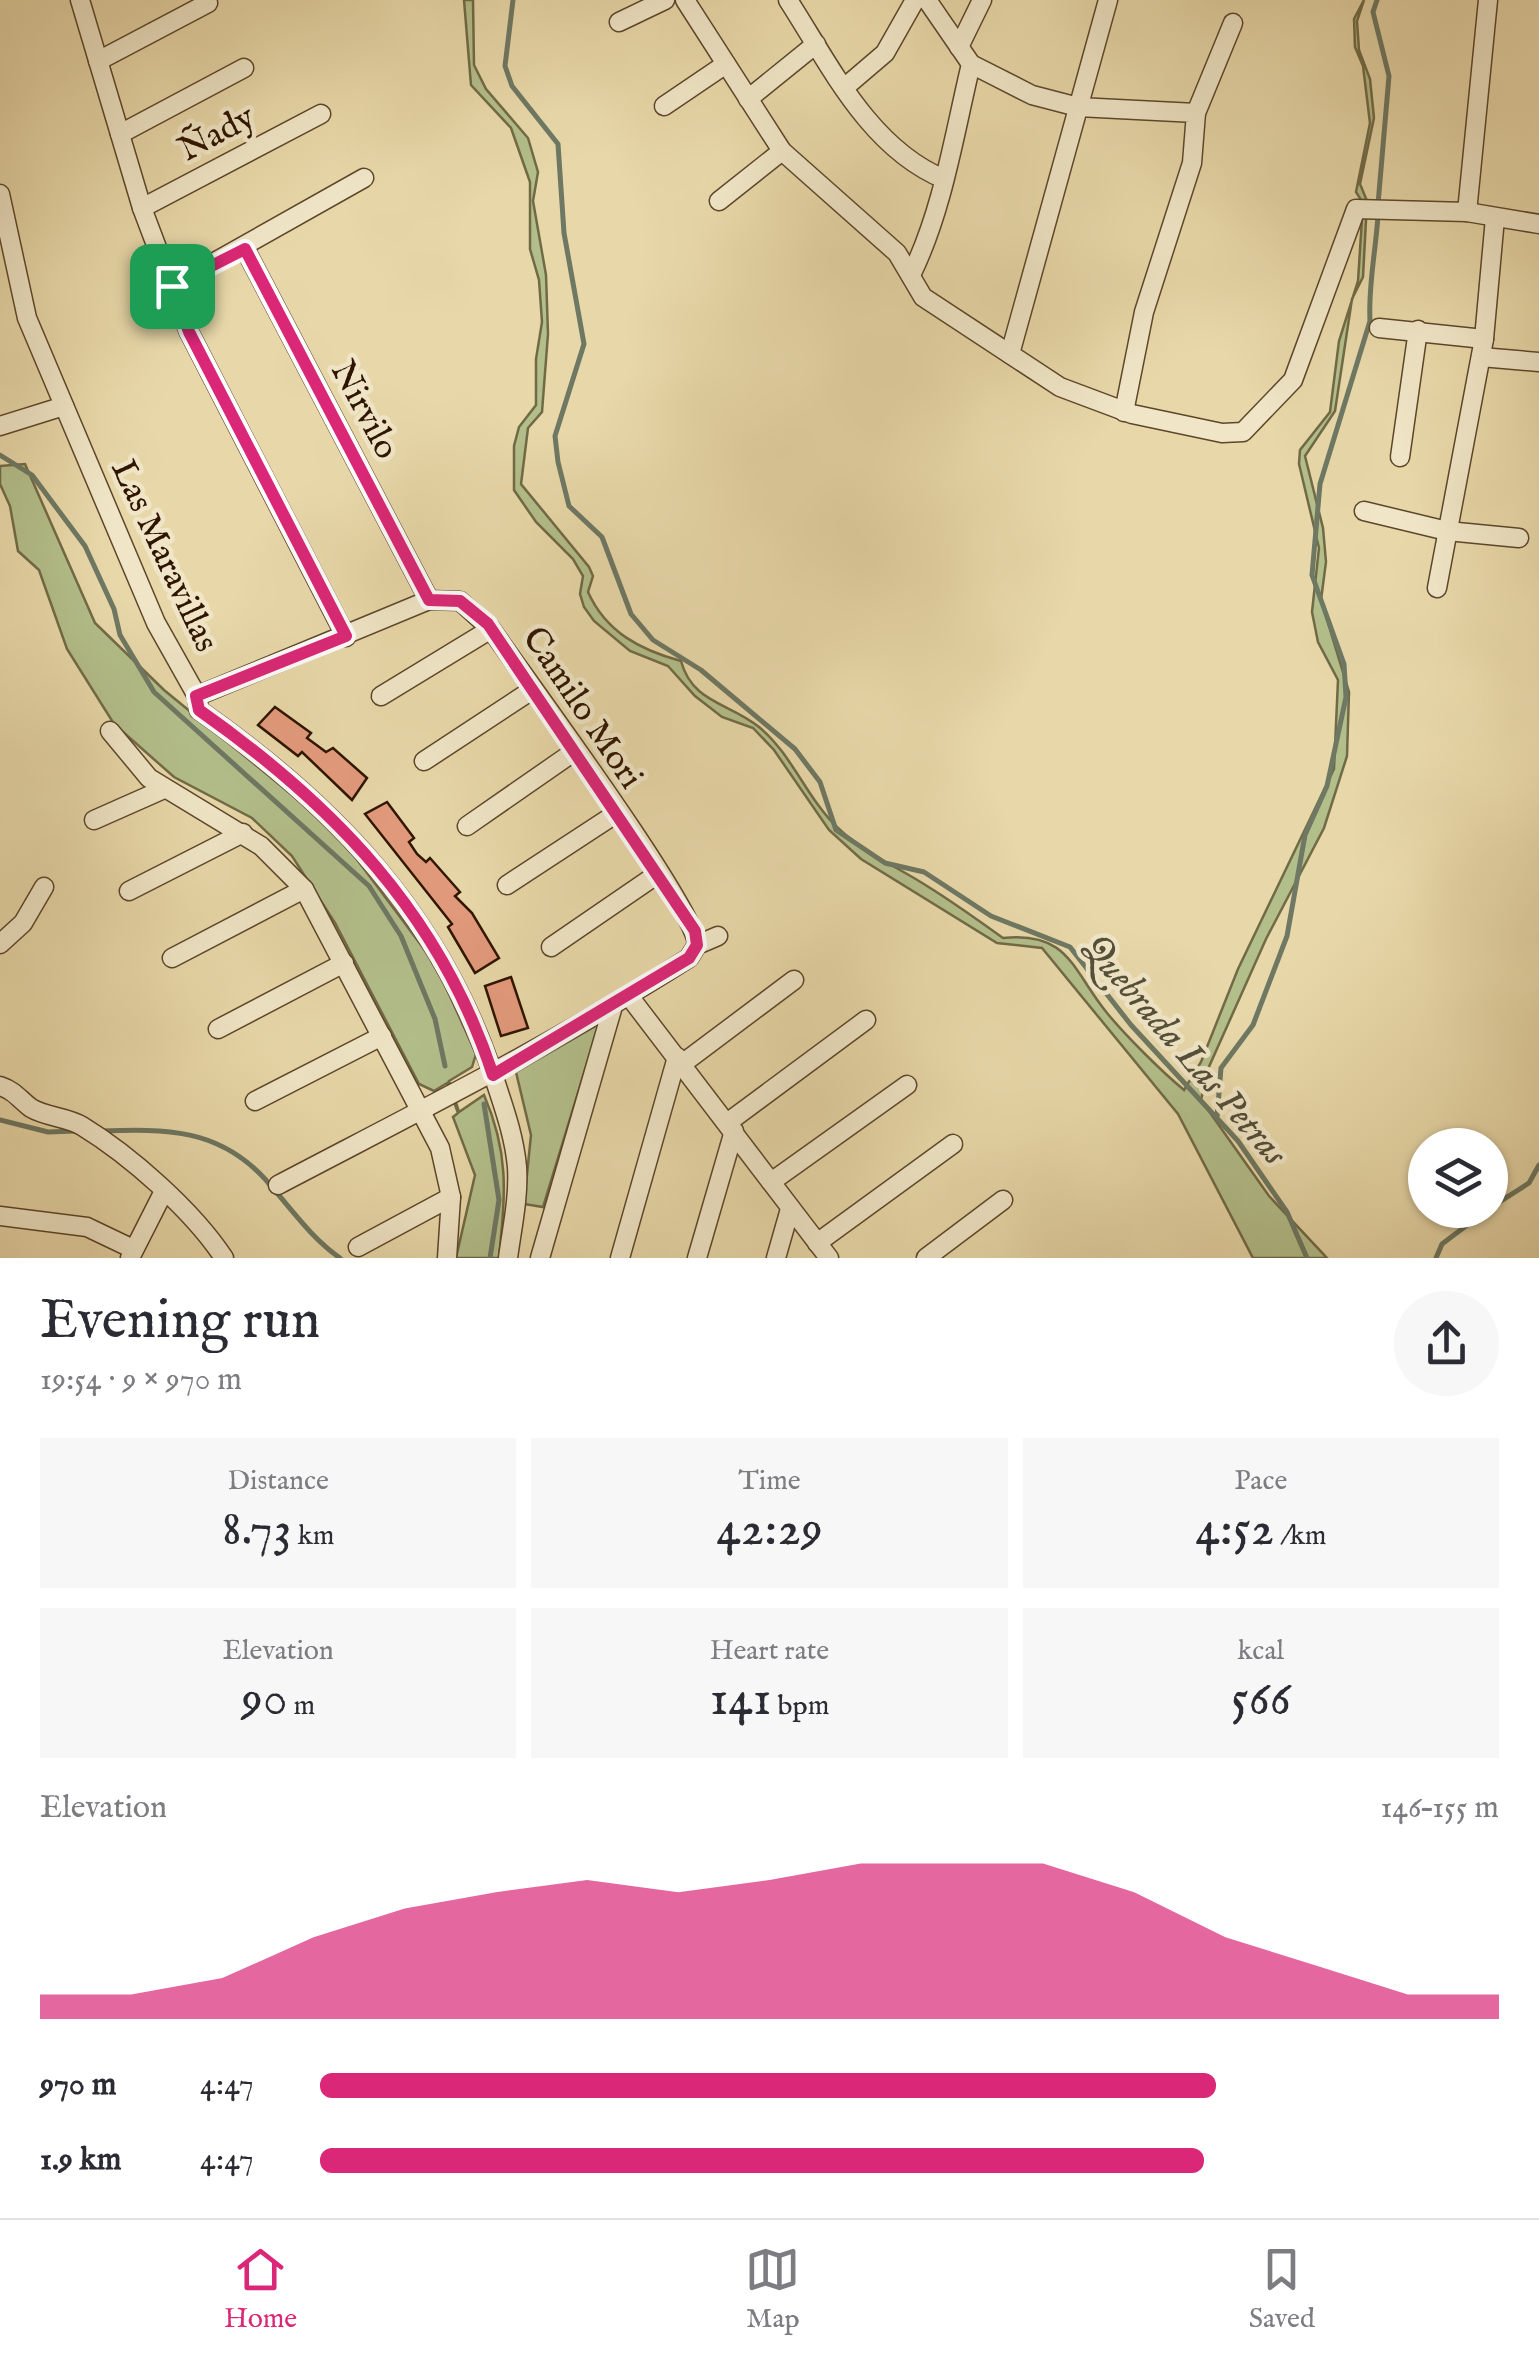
<!DOCTYPE html>
<html lang="en">
<head>
<meta charset="utf-8">
<style>
	:root { --surface:#fff; --page:#f7f7f7; --text:#2b2b33; --muted:#7c7c81; --line:#e1e1e2; --accent:#db2777 }
	body { margin:0; font-family:"IM FELL English",serif; background:var(--page); color:var(--text); height:100vh; display:flex; flex-direction:column; font-size:38px; white-space:nowrap }
	* { box-sizing:border-box; margin:0 }
	p { font-size:32px; color:var(--muted) }
	.icon { flex:none; width:55px; height:55px; fill:none; stroke:currentColor; stroke-width:2; stroke-linecap:round; stroke-linejoin:round }
	.map { position:relative; height:1258px; overflow:hidden }
	.side { display:flex; flex-direction:column; background:var(--surface); flex:1 }
	.side>* { flex:none }
	.controls { position:absolute; left:1408px; top:1128px; display:grid; gap:20px }
	.controls a { display:grid; place-items:center; width:100px; height:100px; border-radius:50%; background:var(--surface); box-shadow:0 2px 8px #0004; font-size:50px }
	.pin { position:absolute; display:grid; place-items:center; width:85px; height:85px; color:#fff; margin:-42px; border-radius:20px; box-shadow:0 5px 15px #0006 }
	.round { display:grid; place-items:center; flex:none; width:105px; height:105px; border-radius:52px; background:var(--page) }
	.overview { display:flex; align-items:center; justify-content:space-between; height:170px; padding:0 40px }
	h1 { font-size:55px; font-weight:600; line-height:75px }
	.figures { display:grid; grid-template-columns:repeat(3,1fr); gap:15px; height:170px; padding:10px 40px }
	.figures div { display:grid; align-content:center; border-radius:0px; background:var(--page); text-align:center }
	.figures b { font-size:50px; font-weight:600 }
	.figures small { font-size:28px; font-weight:400 }
	.figures p { font-size:28px }
	.chart { height:280px; padding:20px 40px }
	.chart p { display:flex; justify-content:space-between }
	.chart svg { width:100%; height:180px; margin-top:10px; fill:var(--accent); opacity:.7 }
	ul { padding:0 40px; list-style:none; font-size:32px }
	li { display:grid; grid-template-columns:160px 120px 1fr; align-items:center; height:75px }
	li i { height:25px; border-radius:12px; background:var(--accent) }
	.dock { display:flex; justify-content:space-around; align-items:center; height:140px; border-top:2px solid var(--line); background:var(--surface); font-size:28px; color:var(--muted) }
	.dock a { display:grid; justify-items:center; gap:5px }
	.dock .active { color:var(--accent) }
	.map>svg:first-child { display:block }
	.green { fill:#b3bf8b; stroke:#716a46; stroke-width:2.5 }
	.lines { fill:none; stroke-linecap:round; stroke-linejoin:round }
	.stream { stroke:#6e7863; stroke-width:5 }
	.building { fill:#e39b7d; stroke:#2f1500; stroke-width:2.5 }
	.street-casing { stroke:#5d462a; stroke-width:21 }
	.street { stroke:#f0e6c7; stroke-width:18 }
	.route-casing { stroke:#fff; stroke-width:20 }
	.route { stroke:#db2777; stroke-width:12 }
	.labels { text-anchor:middle; stroke-width:9; stroke-linejoin:round; paint-order:stroke }
	.street-label { font-size:35px; fill:#2f1500; stroke:#f0e6c7 }
	.water-label { font-size:38px; font-style:italic; fill:#544f3a; stroke:#f0e6c7 }
</style>
</head>
<body>
<div class="map">
<svg width="1539" height="1258" viewBox="0 0 1539 1258">
	<rect width="100%" height="100%" fill="#e8d8a9"/>
	<filter id="stains"><feTurbulence type="fractalNoise" baseFrequency=".002" numOctaves="4"/><feColorMatrix values="0 0 0 0 .2 0 0 0 0 .09 0 0 0 0 .02 0 0 0 .5 -.17"/></filter>
	<radialGradient id="worn" r=".72"><stop offset=".6" stop-color="#630" stop-opacity="0"/><stop offset="1" stop-color="#630" stop-opacity=".3"/></radialGradient>
	<!-- green -->
	<g class="green">
		<path d="M 464,0 L 473,0 L 474,65 L 486,89 L 528,138 L 538,172 L 533,201 L 546,275 L 548,334 L 542,412 L 528,428 L 521,484 L 589,567 L 593,576 L 588,592 C 606,632 640,650 681,661 C 692,703 730,703 759,727 C 792,754 807,799 838,828 C 865,854 896,866 927,886 C 953,902 978,920 1003,938 C 1069,931 1072,970 1107,1013 C 1126,1036 1161,1071 1184,1090 L 1201,1062 L 1238,969 L 1334,769 L 1338,680 L 1318,642 L 1312,612 L 1319,548 L 1299,464 L 1300,450 L 1330,412 L 1339,341 L 1358,281 L 1363,203 L 1356,192 L 1370,123 L 1363,66 L 1355,47 L 1354,19 L 1364,0 L 1357,21 L 1359,50 L 1370,79 L 1374,118 L 1360,184 L 1367,201 L 1363,277 L 1352,299 L 1335,411 L 1305,456 L 1323,528 L 1326,562 L 1321,600 L 1349,692 L 1347,756 L 1324,828 L 1266,939 L 1208,1069 L 1201,1100 L 1269,1196 L 1327,1258 L 1253,1258 L 1178,1114 L 1042,948 L 997,943 L 861,859 L 829,830 L 774,750 L 753,728 L 722,717 L 695,696 L 668,666 L 630,651 L 594,621 L 584,607 L 580,594 L 583,576 L 573,559 L 536,522 L 514,490 L 514,446 L 519,427 L 536,405 L 536,359 L 542,322 L 539,280 L 530,249 L 530,182 L 511,128 L 471,85 Z"/>
		<path d="M 25,464 L 95,623 L 164,690 L 335,830 L 436,965 L 476,1054 L 472,1067 L 449,1081 L 459,1112 L 484,1095 C 510,1155 505,1195 499,1258 L 456,1258 L 475,1175 L 453,1117 L 458,1113 L 447,1083 L 434,1091 L 419,1084 L 335,923 L 292,856 L 252,818 L 174,777 L 114,724 L 67,649 L 39,570 L 18,551 L 10,506 L 0,484 L 0,466 Z"/>
		<path d="M 599,1024 L 543,1207 L 524,1204 L 531,1135 L 516,1072 Z"/>
	</g>
	<g class="lines">
		<!-- stream -->
		<g class="stream">
			<path d="M 513,0 L 505,66 L 512,86 L 558,144 L 564,233 L 584,344 L 555,436 L 558,462 L 569,506 L 602,537 L 631,614 L 653,640 L 701,670 L 795,749 L 820,782 L 836,830 L 885,863 L 924,872 L 991,916 L 1070,947 L 1131,1025 L 1238,1141 L 1287,1212 L 1307,1258"/>
			<path d="M 1377,0 L 1373,12 L 1389,76 L 1378,204"/>
			<path d="M 0,455 L 32,475 L 85,546 L 114,609 L 120,635 L 154,692 L 369,886 L 401,936 L 435,1019 L 445,1066"/>
			<path d="M 484,1104 L 499,1200 L 490,1258"/>
			<path d="M 1217,1117 L 1221,1068 L 1253,1025 L 1287,936 L 1305,835 L 1327,786 L 1346,697 L 1344,664 L 1312,575 L 1320,484 L 1370,321 C 1368,285 1376,250 1378,215"/>
			<path d="M 0,1120 L 48,1132 L 75,1131"/>
			<path d="M 101,1131 C 166,1129 218,1128 265,1179 C 290,1207 310,1237 340,1258"/>
			<path d="M 1490,1208 L 1529,1183 L 1539,1165"/>
			<path d="M 1436,1258 L 1442,1244 L 1487,1210"/>
		</g>
	</g>
	<!-- building -->
	<g class="building">
		<path d="M 275,707 L 311,733 L 307,738 L 326,752 L 333,748 L 367,778 L 352,800 L 302,752 L 298,756 L 258,725 Z"/>
		<path d="M 387,802 L 414,838 L 409,842 L 417,854 L 426,862 L 430,858 L 460,892 L 455,896 L 472,913 L 499,958 L 475,973 L 448,927 L 452,924 L 365,814 Z"/>
		<path d="M 511,977 L 528,1028 L 501,1036 L 485,986 Z"/>
	</g>
	<g class="lines">
		<defs>
			<g id="street">
				<path d="M 80,0 L 142,208 L 189,332 L 346,637"/>
				<path d="M 685,0 L 782,151 L 897,253 L 923,297 L 1060,387 L 1132,414 L 1222,433 L 1243,432 L 1293,380 L 1356,209 L 1467,212 L 1539,224"/>
				<path d="M 788,0 C 830,65 869,148 944,179"/>
				<path d="M 927,0 L 971,64 L 1032,95 L 1078,107 L 1196,113 L 1192,163 L 1144,312 L 1124,412"/>
				<path d="M 619,22 L 665,0"/>
				<path d="M 959,47 L 982,0"/>
				<path d="M 98,61 L 208,3"/>
				<path d="M 844,88 L 885,53 L 915,0"/>
				<path d="M 748,99 L 816,44"/>
				<path d="M 664,106 L 726,64"/>
				<path d="M 1196,113 L 1233,23"/>
				<path d="M 120,134 L 244,68"/>
				<path d="M 0,194 L 27,318 L 156,623 L 197,696 L 199,710 C 334,805 437,912 492,1071 C 502,1103 514,1133 517,1167 C 519,1197 512,1228 508,1258"/>
				<path d="M 719,201 L 782,151"/>
				<path d="M 142,208 L 321,114"/>
				<path d="M 1467,212 L 1488,0"/>
				<path d="M 245,249 L 429,600"/>
				<path d="M 911,275 C 943,210 954,135 971,64"/>
				<path d="M 172,286 L 364,178"/>
				<path d="M 1379,328 L 1484,339"/>
				<path d="M 1010,354 L 1108,0"/>
				<path d="M 1481,357 L 1539,362"/>
				<path d="M 0,426 L 64,406"/>
				<path d="M 1400,457 L 1418,330"/>
				<path d="M 1364,511 L 1447,531 L 1519,538"/>
				<path d="M 1437,588 L 1484,339 L 1495,218"/>
				<path d="M 197,696 L 429,600 L 460,601 L 491,629 C 524,677 696,909 697,945"/>
				<path d="M 381,696 L 491,629"/>
				<path d="M 110,731 L 149,778 L 261,846 L 304,889 L 440,1148 L 451,1197 L 447,1258"/>
				<path d="M 424,761 L 532,690"/>
				<path d="M 94,820 L 164,789"/>
				<path d="M 467,826 L 575,751"/>
				<path d="M 507,885 L 617,813"/>
				<path d="M 129,891 L 243,833"/>
				<path d="M 0,944 L 23,923 L 44,887"/>
				<path d="M 551,947 L 659,873"/>
				<path d="M 172,958 L 304,889"/>
				<path d="M 629,996 L 829,1258"/>
				<path d="M 218,1029 L 344,963"/>
				<path d="M 682,1064 L 794,980"/>
				<path d="M 0,1086 C 15,1091 19,1099 31,1108 C 46,1117 67,1117 82,1126 C 131,1156 193,1211 224,1258"/>
				<path d="M 255,1101 L 382,1036"/>
				<path d="M 727,1123 L 866,1020"/>
				<path d="M 771,1182 L 907,1085"/>
				<path d="M 278,1185 C 417,1112 556,1043 689,958 L 697,945 L 718,936"/>
				<path d="M 0,1216 L 87,1227 L 133,1249"/>
				<path d="M 817,1243 L 953,1144"/>
				<path d="M 358,1247 L 451,1197"/>
				<path d="M 130,1258 L 164,1191"/>
				<path d="M 540,1258 L 613,1006"/>
				<path d="M 620,1258 L 677,1057"/>
				<path d="M 697,1258 L 734,1131"/>
				<path d="M 776,1258 L 790,1209"/>
				<path d="M 926,1258 L 1003,1200"/>
			</g>
		</defs>
		<!-- street casing -->
		<use href="#street" class="street-casing"/>
		<!-- street -->
		<use href="#street" class="street"/>
	</g>
	<g class="lines">
		<defs>
			<path id="route" d="M 245,249 L 429,600 L 460,601 L 488,624 L 695,931 L 697,945 L 689,958 L 493,1075 C 440,914 334,805 199,710 L 196,696 L 346,636 L 189,332 L 172,286 Z"/>
		</defs>
		<!-- route casing -->
		<use href="#route" class="route-casing"/>
		<!-- route -->
		<use href="#route" class="route"/>
	</g>
	<g class="labels">
		<!-- street labels -->
		<g class="street-label">
			<text transform="translate(216 132) rotate(-28)" y="12">Ñady</text>
			<text transform="translate(366 409) rotate(62)" y="12">Nirvilo</text>
			<text transform="translate(166 555) rotate(65)" y="12">Las Maravillas</text>
			<text transform="translate(584 707) rotate(56)" y="12">Camilo Mori</text>
		</g>
		<!-- water labels -->
		<g class="water-label">
			<text transform="translate(1186 1049) rotate(49)" y="13">Quebrada Las Petras</text>
		</g>
	</g>
	<rect width="100%" height="100%" filter="url(#stains)"/>
	<rect width="100%" height="100%" fill="url(#worn)"/>
</svg>
<div class="controls">
<a><svg class="icon" aria-label="layers" viewBox="0 0 24 24"><path d="M12 4l9 5-9 5-9-5zM3 14l9 5 9-5"/></svg></a>
</div>
<div class="pin" style="left:172px;top:286px;background:#1e9e55"><svg class="icon" aria-label="arrive" viewBox="0 0 24 24"><path d="M6 21V4h12l-3 4 3 4H6"/></svg></div>
</div>
<section class="side">
<div class="overview"><div><h1>Evening run</h1><p>19:54 · 9 × 970 m</p></div><a class="round"><svg class="icon" aria-label="share" viewBox="0 0 24 24"><path d="M12 15V3M7 8l5-5 5 5M5 13v7h14v-7"/></svg></a></div>
<div class="figures">
<div><p>Distance</p><b>8.73<small> km</small></b></div>
<div><p>Time</p><b>42:29</b></div>
<div><p>Pace</p><b>4:52<small> /km</small></b></div>
</div>
<div class="figures">
<div><p>Elevation</p><b>90<small> m</small></b></div>
<div><p>Heart rate</p><b>141<small> bpm</small></b></div>
<div><p>kcal</p><b>566</b></div>
</div>
<div class="chart"><p><span>Elevation</span>146–155 m</p>
<svg viewBox="0 0 160 44" preserveAspectRatio="none"><path d="M0 44V38L10 38L20 34L30 24L40 17L50 13L60 10L70 13L80 10L90 6L100 6L110 6L120 13L130 24L140 31L150 38L160 38V44z"/></svg>
</div>
<ul>
<li><b>970 m</b>4:47<i style="width:76%"></i></li>
<li><b>1.9 km</b>4:47<i style="width:75%"></i></li>
</ul>
</section>
<nav class="dock">
<a class="active"><svg class="icon" aria-label="home" viewBox="0 0 24 24"><path d="M3 11l9-7 9 7M6 9v11h12V9"/></svg>Home</a>
<a><svg class="icon" aria-label="map" viewBox="0 0 24 24"><path d="M3 6l6-2 6 2 6-2v14l-6 2-6-2-6 2zM9 4v14M15 6v14"/></svg>Map</a>
<a><svg class="icon" aria-label="saved" viewBox="0 0 24 24"><path d="M7 4h10v16l-5-4-5 4z"/></svg>Saved</a>
</nav>
</body>
</html>
